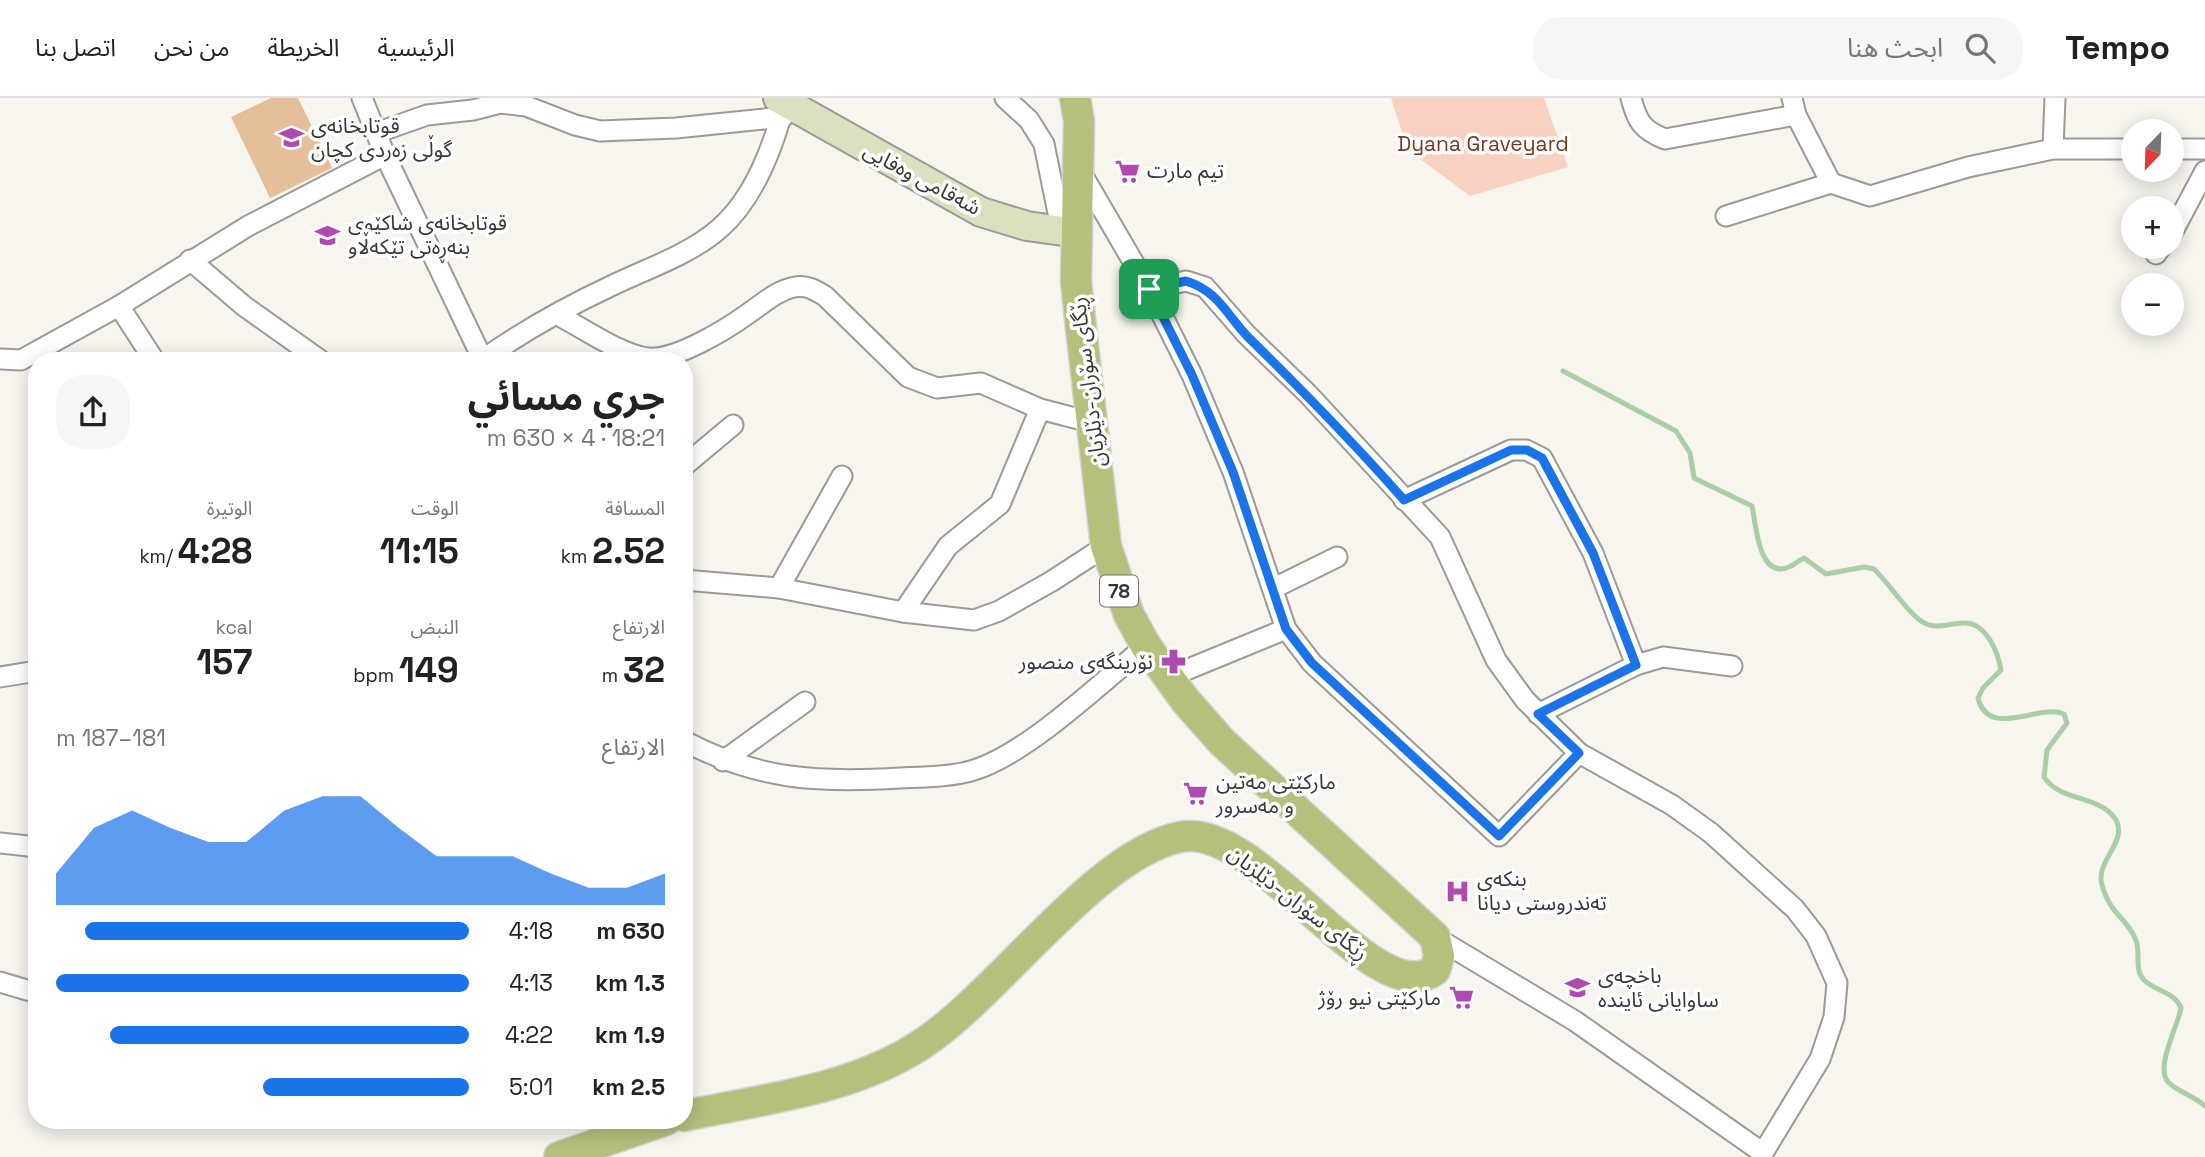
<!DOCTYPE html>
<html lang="ar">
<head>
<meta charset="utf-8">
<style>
	:root { --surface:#fff; --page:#f6f6f6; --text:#222; --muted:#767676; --line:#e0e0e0; --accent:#1a73e8 }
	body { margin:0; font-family:"Space Grotesk","Noto Sans Arabic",sans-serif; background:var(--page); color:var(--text); direction:rtl; height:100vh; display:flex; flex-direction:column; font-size:26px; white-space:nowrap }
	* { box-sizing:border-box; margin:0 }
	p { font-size:23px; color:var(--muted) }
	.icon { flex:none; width:38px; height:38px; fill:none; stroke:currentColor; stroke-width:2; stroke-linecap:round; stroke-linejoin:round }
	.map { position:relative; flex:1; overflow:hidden; direction:ltr }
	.side { position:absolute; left:28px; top:254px; width:665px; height:777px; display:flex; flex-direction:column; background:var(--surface); border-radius:28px; box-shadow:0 4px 18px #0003; direction:rtl }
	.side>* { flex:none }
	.needle { width:46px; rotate:203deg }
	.tools { position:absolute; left:2121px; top:21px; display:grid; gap:14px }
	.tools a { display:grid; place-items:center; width:63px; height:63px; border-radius:50%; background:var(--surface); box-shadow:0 4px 18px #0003; font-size:35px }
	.pin { position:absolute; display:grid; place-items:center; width:60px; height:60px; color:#fff; margin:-30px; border-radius:14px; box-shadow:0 4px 10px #0006 }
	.round { display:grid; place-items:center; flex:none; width:74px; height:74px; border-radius:28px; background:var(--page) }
	.summary { display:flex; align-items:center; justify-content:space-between; height:119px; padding:0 28px }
	h1 { font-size:38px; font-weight:700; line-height:52px }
	.metrics { display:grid; grid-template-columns:repeat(3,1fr); gap:10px; height:119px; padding:7px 28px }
	.metrics div { display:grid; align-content:center }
	.metrics b { font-size:35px; font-weight:700 }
	.metrics small { font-size:19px; font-weight:400 }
	.metrics p { font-size:19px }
	.chart { height:196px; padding:14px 28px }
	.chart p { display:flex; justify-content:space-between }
	.chart svg { width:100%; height:126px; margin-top:7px; fill:var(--accent); opacity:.7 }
	ul { padding:0 28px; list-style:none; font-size:23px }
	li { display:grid; grid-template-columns:112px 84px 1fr; align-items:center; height:52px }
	li i { height:18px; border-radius:9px; background:var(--accent) }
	header { display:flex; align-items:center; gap:42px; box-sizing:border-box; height:98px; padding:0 35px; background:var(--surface); border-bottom:2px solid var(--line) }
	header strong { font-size:33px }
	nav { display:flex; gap:38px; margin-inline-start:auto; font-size:24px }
	.search { width:490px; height:63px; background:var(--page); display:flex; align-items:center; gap:18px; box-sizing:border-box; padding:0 24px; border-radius:28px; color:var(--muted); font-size:26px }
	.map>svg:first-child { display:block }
	.green { fill:#f8d1c1 }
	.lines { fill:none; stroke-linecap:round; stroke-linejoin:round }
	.stream { stroke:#aacea7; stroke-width:5 }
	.building { fill:#e4bf99 }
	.street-casing { stroke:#9c9a94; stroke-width:23 }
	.secondary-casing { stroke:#9c9a94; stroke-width:32 }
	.primary-casing { stroke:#d3d3d2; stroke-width:33 }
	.street { stroke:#fff; stroke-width:19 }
	.secondary { stroke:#dbe0be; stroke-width:28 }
	.primary { stroke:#b6c07d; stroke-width:30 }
	.route-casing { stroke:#fff; stroke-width:14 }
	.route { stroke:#1a73e8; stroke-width:9 }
	.labels { text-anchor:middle; stroke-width:7; stroke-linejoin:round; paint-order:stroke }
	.shield { fill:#fff; stroke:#737371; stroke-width:2 }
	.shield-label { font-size:19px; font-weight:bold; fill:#373734 }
	.poi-label { font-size:21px; fill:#373734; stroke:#fff; text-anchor:start }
	.park-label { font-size:21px; fill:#77381e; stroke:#fff }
	.street-label { font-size:21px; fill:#373734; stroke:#fff }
</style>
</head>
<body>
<header>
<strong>Tempo</strong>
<div class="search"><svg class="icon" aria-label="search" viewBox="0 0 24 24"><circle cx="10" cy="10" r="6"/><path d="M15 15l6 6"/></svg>ابحث هنا</div>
<nav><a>الرئيسية</a><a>الخريطة</a><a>من نحن</a><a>اتصل بنا</a></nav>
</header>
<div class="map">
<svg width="2205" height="1059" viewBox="0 0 2205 1059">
	<rect width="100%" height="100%" fill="#f7f5ee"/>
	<!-- green -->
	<path class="green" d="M 1391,0 L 1544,0 L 1568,69 L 1470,98 L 1408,52 Z"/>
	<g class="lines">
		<!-- stream -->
		<path class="stream" d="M 1563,273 L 1676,333 L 1690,355 L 1694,380 L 1752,408 C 1756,425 1758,482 1789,469 C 1794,467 1798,463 1804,460 L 1826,476 L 1864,469 L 1874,471 C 1889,485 1906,513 1921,523 C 1935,533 1949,525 1964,525 C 1986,524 1998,554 2001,572 L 1983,590 L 1978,600 C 1989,642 2039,605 2064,616 L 2067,625 L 2047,652 L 2044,679 C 2060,704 2101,697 2116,722 C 2128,744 2095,763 2102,787 C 2111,818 2125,818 2135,840 C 2142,853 2133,871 2144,882 C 2156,894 2174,893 2181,910 C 2178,928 2155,969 2168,984 C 2178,994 2194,998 2205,1008"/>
	</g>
	<!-- building -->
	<path class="building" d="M 271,0 L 298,0 L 332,70 L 270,100 L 231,19 Z"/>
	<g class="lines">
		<defs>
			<g id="street">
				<path d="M 362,0 L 385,57 L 483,262"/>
				<path d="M 1005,0 L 1029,22 L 1044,46 L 1058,115 L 1077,127"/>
				<path d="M 1631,0 C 1637,23 1642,32 1665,41 L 1796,17"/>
				<path d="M 1792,0 L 1796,17 L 1831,85 L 1870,98 L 1968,69 L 2053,51 L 2133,51"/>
				<path d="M 376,35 L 427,17 L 473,12 L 500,5 L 526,8 L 575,27 L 600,33 L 676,30 L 783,19"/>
				<path d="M 2053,51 L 2055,0"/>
				<path d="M 2172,51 L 2205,51"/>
				<path d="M 1079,71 L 1149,191 L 1192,277 L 1233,374 L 1286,531 L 1312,565 L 1499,738 L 1579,655"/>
				<path d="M 1726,118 L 1831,85"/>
				<path d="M 2172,135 L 2205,73"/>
				<path d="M 2156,156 L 2161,149"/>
				<path d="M 190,162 L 244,208 L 320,262"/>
				<path d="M 1149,191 L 1186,183 L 1205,189 L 1246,236 L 1308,296 L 1440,439 L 1496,562 L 1525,602 L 1579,655 L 1672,707 L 1711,735 L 1795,811 L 1816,838 L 1837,885 L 1834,919 L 1820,961 L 1763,1055 L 1575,923 L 1435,839"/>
				<path d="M 119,208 L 154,262"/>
				<path d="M 556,216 C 581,229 621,257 648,260 C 675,263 727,231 749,215 C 764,205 777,192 795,189 C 807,187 815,192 825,198 L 908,279 L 937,290 L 981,285 L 1040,311 L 1094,325"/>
				<path d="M 0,261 L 21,262 L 119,208 L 248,128 L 385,57"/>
				<path d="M 482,262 C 522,234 566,209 611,188 C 646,171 689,157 719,131 C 755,100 775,44 786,0"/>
				<path d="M 684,368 L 733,327"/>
				<path d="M 1404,402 L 1511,352 L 1526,352 L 1542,360 L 1593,455 L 1636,567 L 1538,616"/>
				<path d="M 684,482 L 779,490 L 903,514 L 974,522 L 999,513 L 1052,483 L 1106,448"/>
				<path d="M 779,490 L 842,378"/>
				<path d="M 1274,490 L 1337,459"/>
				<path d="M 903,514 L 948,448 L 1000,406 L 1040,311"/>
				<path d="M 1636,567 L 1663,559 L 1732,568"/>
				<path d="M 0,579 L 37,573"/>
				<path d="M 1169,579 L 1286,531"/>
				<path d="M 684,643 C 758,682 819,685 900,680 C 923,679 952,679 974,672 C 1027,656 1102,584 1146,548"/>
				<path d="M 723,663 L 805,604"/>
				<path d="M 0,745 L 37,749"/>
				<path d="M 0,884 L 37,895"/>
			</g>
			<path id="secondary" d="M 778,0 L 981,114 L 1027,128 L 1077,135"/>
			<g id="primary">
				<path d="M 684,1018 C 763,1001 853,992 922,946 C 1000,895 1094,757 1180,739 C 1258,722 1375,917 1435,872 L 1439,858 L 1435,839 L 1222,644 L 1185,602 L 1146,548 L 1129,517 L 1106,448 L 1081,230 L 1076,183 L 1079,23 L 1075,0"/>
				<path d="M 559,1059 L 666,1022"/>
			</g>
		</defs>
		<!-- street casing -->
		<use href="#street" class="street-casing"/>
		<!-- secondary casing -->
		<use href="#secondary" class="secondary-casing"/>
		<!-- primary casing -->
		<use href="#primary" class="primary-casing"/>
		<!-- street -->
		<use href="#street" class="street"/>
		<!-- secondary -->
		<use href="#secondary" class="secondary"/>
		<!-- primary -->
		<use href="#primary" class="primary"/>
	</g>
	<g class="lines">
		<defs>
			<path id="route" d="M 1186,183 C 1218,193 1226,216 1248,239 C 1302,292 1354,345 1404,402 L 1511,352 L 1527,352 L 1542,360 L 1593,455 L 1636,567 L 1538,616 L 1579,655 L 1499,738 L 1312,565 L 1286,531 L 1233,374 L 1192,277 L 1149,191 Z"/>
		</defs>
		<!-- route casing -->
		<use href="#route" class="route-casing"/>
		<!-- route -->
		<use href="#route" class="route"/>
	</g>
	<!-- icons -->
	<defs>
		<symbol id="school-bare" viewBox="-9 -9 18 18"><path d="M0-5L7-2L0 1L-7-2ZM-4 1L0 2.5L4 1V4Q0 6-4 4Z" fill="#af4aaf" stroke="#fff" stroke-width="2.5" paint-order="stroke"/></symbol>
		<symbol id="supermarket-bare" viewBox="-9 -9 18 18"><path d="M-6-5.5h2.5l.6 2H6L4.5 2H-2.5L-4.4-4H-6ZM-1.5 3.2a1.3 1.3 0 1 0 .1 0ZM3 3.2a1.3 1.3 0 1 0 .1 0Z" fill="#af4aaf" stroke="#fff" stroke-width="2.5" paint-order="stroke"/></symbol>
		<symbol id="pharmacy-bare" viewBox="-9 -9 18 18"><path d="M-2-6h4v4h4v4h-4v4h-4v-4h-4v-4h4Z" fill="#af4aaf" stroke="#fff" stroke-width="2.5" paint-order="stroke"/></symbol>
		<symbol id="hospital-bare" viewBox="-9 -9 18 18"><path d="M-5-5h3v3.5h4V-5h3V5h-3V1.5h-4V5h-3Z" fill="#af4aaf" stroke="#fff" stroke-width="2.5" paint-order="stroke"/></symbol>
	</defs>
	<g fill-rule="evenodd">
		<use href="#school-bare" x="274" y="22" width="35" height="35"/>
		<use href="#supermarket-bare" x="1110" y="56" width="35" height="35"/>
		<use href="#school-bare" x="310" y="120" width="35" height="35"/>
		<use href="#pharmacy-bare" x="1156" y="546" width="35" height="35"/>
		<use href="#supermarket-bare" x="1178" y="678" width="35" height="35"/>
		<use href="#hospital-bare" x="1440" y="776" width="35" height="35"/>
		<use href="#school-bare" x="1560" y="872" width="35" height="35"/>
		<use href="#supermarket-bare" x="1444" y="882" width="35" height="35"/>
	</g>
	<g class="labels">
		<!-- shield labels -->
		<rect class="shield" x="1100" y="477.5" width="38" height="31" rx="5"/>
		<g class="shield-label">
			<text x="1119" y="500">78</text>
		</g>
		<!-- poi labels -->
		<g class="poi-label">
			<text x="311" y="35">قوتابخانەی<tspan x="311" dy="24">گوڵی زەردی کچان</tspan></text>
			<text x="1147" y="80">تیم مارت</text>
			<text x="348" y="132">قوتابخانەی شاکێوی<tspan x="348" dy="24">بنەڕەتی تێکەڵاو</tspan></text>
			<text x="1153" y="571" text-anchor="end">نۆرینگه‌ی منصور</text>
			<text x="1216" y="691">مارکێتی مەتین<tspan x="1216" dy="24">و مەسرور</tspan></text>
			<text x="1477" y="788">بنکەی<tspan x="1477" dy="24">تەندروستی دیانا</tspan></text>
			<text x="1598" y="885">باخچەی<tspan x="1598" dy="24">ساوایانی ئایندە</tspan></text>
			<text x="1441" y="907" text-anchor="end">مارکێتی نیو رۆژ</text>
		</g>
		<!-- park labels -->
		<g class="park-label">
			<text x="1483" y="53">Dyana Graveyard</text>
		</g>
		<!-- street labels -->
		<g class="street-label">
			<text transform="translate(922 81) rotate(28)" y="7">شەقامی وەفایی</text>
			<text transform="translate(1088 284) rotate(-97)" y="7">ڕێگای سۆران-دێلزیان</text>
			<text transform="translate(1298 805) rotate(38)" y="7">ڕێگای سۆران-دێلزیان</text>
		</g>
	</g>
</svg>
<div class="tools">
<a><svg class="needle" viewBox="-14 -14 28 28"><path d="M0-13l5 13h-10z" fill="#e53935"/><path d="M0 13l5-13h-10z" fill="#767676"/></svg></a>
<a>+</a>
<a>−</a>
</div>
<div class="pin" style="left:1149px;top:191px;background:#1e9e55"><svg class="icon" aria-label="arrive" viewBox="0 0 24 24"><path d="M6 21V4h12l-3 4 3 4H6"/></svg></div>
<section class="side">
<div class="summary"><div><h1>جري مسائي</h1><p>18:21 · 4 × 630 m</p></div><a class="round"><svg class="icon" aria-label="share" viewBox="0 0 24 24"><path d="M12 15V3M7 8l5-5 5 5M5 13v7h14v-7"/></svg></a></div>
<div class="metrics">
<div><p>المسافة</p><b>2.52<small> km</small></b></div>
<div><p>الوقت</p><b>11:15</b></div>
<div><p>الوتيرة</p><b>4:28<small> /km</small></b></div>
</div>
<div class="metrics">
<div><p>الارتفاع</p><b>32<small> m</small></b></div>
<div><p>النبض</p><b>149<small> bpm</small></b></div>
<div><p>kcal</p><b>157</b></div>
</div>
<div class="chart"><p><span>الارتفاع</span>181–187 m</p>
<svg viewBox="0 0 160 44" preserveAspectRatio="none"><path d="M0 44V33L10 17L20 11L30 17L40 22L50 22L60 11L70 6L80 6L90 17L100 27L110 27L120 27L130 33L140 38L150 38L160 33V44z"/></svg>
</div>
<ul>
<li><b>630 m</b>4:18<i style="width:93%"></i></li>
<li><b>1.3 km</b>4:13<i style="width:100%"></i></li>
<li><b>1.9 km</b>4:22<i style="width:87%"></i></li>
<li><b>2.5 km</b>5:01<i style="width:50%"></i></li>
</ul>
</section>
</div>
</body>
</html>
